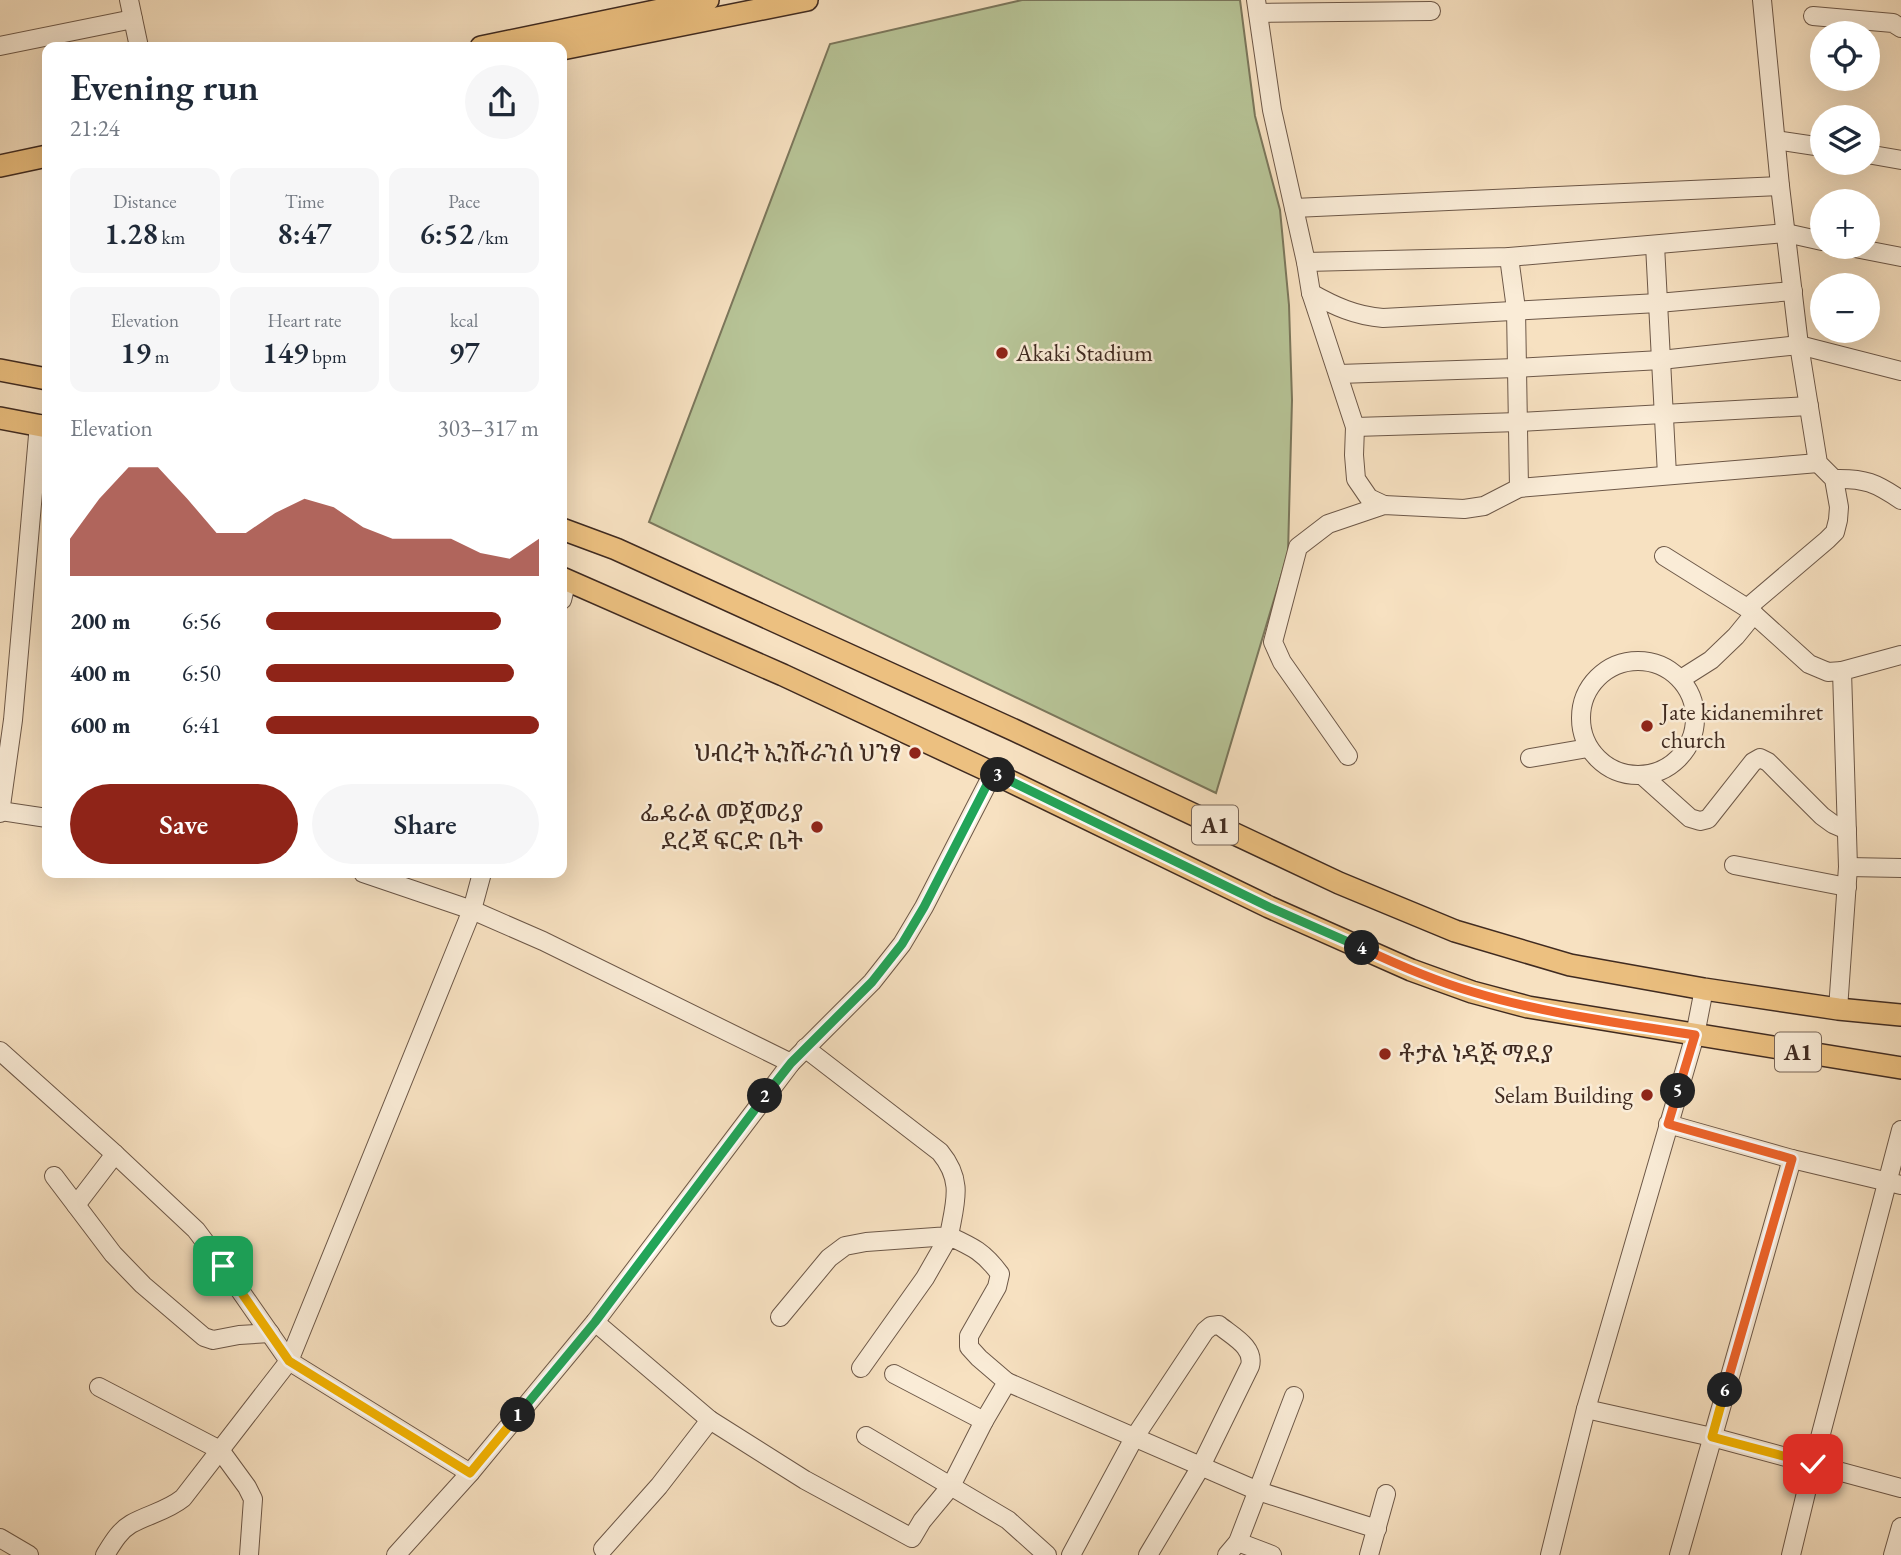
<!DOCTYPE html>
<html lang="en">
<head>
<meta charset="utf-8">
<style>
	:root { --surface:#fff; --page:#f6f6f7; --text:#1f2937; --muted:#747a83; --accent:#8f2418 }
	body { margin:0; font-family:"EB Garamond","Noto Serif Ethiopic",serif; background:var(--page); color:var(--text); height:100vh; display:flex; flex-direction:column; font-size:26px; white-space:nowrap }
	* { box-sizing:border-box; margin:0 }
	p { font-size:23px; color:var(--muted) }
	.icon { flex:none; width:38px; height:38px; fill:none; stroke:currentColor; stroke-width:2; stroke-linecap:round; stroke-linejoin:round }
	.map { position:relative; flex:1; overflow:hidden }
	.panel { position:absolute; left:42px; top:42px; width:525px; height:836px; display:flex; flex-direction:column; background:var(--surface); border-radius:14px; box-shadow:0 7px 28px #0002 }
	.panel>* { flex:none }
	.buttons { position:absolute; left:1810px; top:21px; display:grid; gap:14px }
	.buttons a { display:grid; place-items:center; width:70px; height:70px; border-radius:50%; background:var(--surface); box-shadow:0 7px 28px #0002; font-size:35px }
	.pin { position:absolute; display:grid; place-items:center; width:60px; height:60px; color:#fff; margin:-30px; border-radius:14px; box-shadow:0 4px 10px #0006 }
	.km { position:absolute; width:35px; height:35px; margin:-18px; border-radius:50%; background:#222; color:#fff; font-size:19px; line-height:35px; text-align:center }
	.round { display:grid; place-items:center; flex:none; width:74px; height:74px; border-radius:37px; background:var(--page) }
	.head { display:flex; align-items:center; justify-content:space-between; height:119px; padding:0 28px }
	h1 { font-size:38px; font-weight:600; line-height:52px }
	.figures { display:grid; grid-template-columns:repeat(3,1fr); gap:10px; height:119px; padding:7px 28px }
	.figures div { display:grid; align-content:center; border-radius:14px; background:var(--page); text-align:center }
	.figures b { font-size:30px; font-weight:600 }
	.figures small { font-size:19px; font-weight:400 }
	.figures p { font-size:19px }
	.chart { height:196px; padding:14px 28px }
	.chart p { display:flex; justify-content:space-between }
	.chart svg { width:100%; height:126px; margin-top:7px; fill:var(--accent); opacity:.7 }
	.primary-button { display:flex; gap:14px; margin-top:auto; padding:14px 28px }
	.primary-button a { flex:1; height:80px; border-radius:42px; background:var(--accent); color:#fff; font-size:28px; font-weight:600; line-height:80px; text-align:center }
	.primary-button a+a { background:var(--page); color:var(--text) }
	ul { padding:0 28px; list-style:none; font-size:23px }
	li { display:grid; grid-template-columns:112px 84px 1fr; align-items:center; height:52px }
	li i { height:18px; border-radius:9px; background:var(--accent) }
	.map>svg:first-child { display:block }
	.green { fill:#b7c497; stroke:#7b775c; stroke-width:2 }
	.lines { fill:none; stroke-linecap:round; stroke-linejoin:round }
	.minor-casing { stroke:#6d5848; stroke-width:20 }
	.major-casing { stroke:#3f2a20; stroke-width:24 }
	.minor { stroke:#faecd7; stroke-width:18 }
	.major { stroke:#ecc080; stroke-width:21 }
	.split-1-casing { stroke:#fff; stroke-width:14 }
	.split-2-casing { stroke:#fff; stroke-width:14 }
	.split-3-casing { stroke:#fff; stroke-width:14 }
	.split-4-casing { stroke:#fff; stroke-width:14 }
	.split-5-casing { stroke:#fff; stroke-width:14 }
	.split-6-casing { stroke:#fff; stroke-width:14 }
	.split-7-casing { stroke:#fff; stroke-width:14 }
	.split-1 { stroke:#f5b400; stroke-width:9 }
	.split-2 { stroke:#22a559; stroke-width:9 }
	.split-3 { stroke:#22a559; stroke-width:9 }
	.split-4 { stroke:#22a559; stroke-width:9 }
	.split-5 { stroke:#f0652b; stroke-width:9 }
	.split-6 { stroke:#f0652b; stroke-width:9 }
	.split-7 { stroke:#f5b400; stroke-width:9 }
	.poi-dot { fill:#8f2418; stroke:#faecd7; stroke-width:2.5 }
	.labels { text-anchor:middle; stroke-width:5; stroke-linejoin:round; paint-order:stroke }
	.shield { fill:#faecd7; stroke:#776457; stroke-width:2 }
	.shield-label { font-size:23px; font-weight:bold; fill:#3f2a20 }
	.poi-label { font-size:24px; fill:#3f2a20; stroke:#faecd7; text-anchor:start }
</style>
</head>
<body>
<div class="map">
<svg width="1901" height="1555" viewBox="0 0 1901 1555">
	<rect width="100%" height="100%" fill="#f7e1c1"/>
	<filter id="stains"><feTurbulence type="fractalNoise" baseFrequency=".00286" numOctaves="4"/><feColorMatrix values="0 0 0 0 .2 0 0 0 0 .09 0 0 0 0 .02 0 0 0 .5 -.17"/></filter>
	<radialGradient id="worn" r=".72"><stop offset=".6" stop-color="#630" stop-opacity="0"/><stop offset="1" stop-color="#630" stop-opacity=".3"/></radialGradient>
	<!-- green -->
	<path class="green" d="M 1022,0 L 1240,0 L 1255,116 L 1280,210 L 1289,305 L 1292,400 L 1288,553 L 1216,793 L 649,522 L 830,44 Z"/>
	<g class="lines">
		<defs>
			<g id="minor">
				<path d="M 129,0 L 139,47"/>
				<path d="M 1256,0 L 1272,110 L 1306,262 L 1311,293 L 1355,427 L 1354,455 L 1356,479 L 1369,498 L 1384,505"/>
				<path d="M 1258,13 L 1431,11"/>
				<path d="M 1813,16 L 1893,23 L 1901,28"/>
				<path d="M 0,46 L 133,19"/>
				<path d="M 1776,140 L 1822,147"/>
				<path d="M 1867,154 L 1901,160"/>
				<path d="M 1294,208 L 1780,186"/>
				<path d="M 1655,245 L 1667,475"/>
				<path d="M 1850,247 L 1901,257"/>
				<path d="M 1509,257 L 1516,309 L 1519,488"/>
				<path d="M 1306,262 L 1509,257 L 1786,233 L 1822,241"/>
				<path d="M 1311,293 C 1334,306 1356,316 1383,318 L 1658,303 L 1793,291"/>
				<path d="M 1339,374 L 1516,368 L 1661,360 L 1799,345 L 1901,371"/>
				<path d="M 1355,427 L 1519,422 L 1809,406"/>
				<path d="M 1834,479 C 1865,478 1876,483 1901,500"/>
				<path d="M 1664,556 L 1747,608 L 1809,664 L 1828,672 L 1842,671"/>
				<path d="M 562,600 L 567,580"/>
				<path d="M 1747,608 L 1827,540 L 1835,532 L 1838,520 L 1839,507 L 1834,479 L 1818,463 L 1799,345 L 1780,186 L 1762,0"/>
				<circle cx="1638" cy="718" r="57"/>
				<path d="M 1681,679 L 1711,660 L 1736,636 L 1754,614"/>
				<path d="M 1348,756 L 1282,662 L 1273,642 L 1298,547 L 1328,524 L 1384,505 L 1464,509 L 1484,506 L 1519,488 L 1818,463"/>
				<path d="M 1530,758 L 1588,748"/>
				<path d="M 1642,775 L 1690,818 L 1700,821 L 1708,819 L 1753,762 L 1760,758 L 1768,762 L 1822,816 L 1833,824 L 1847,830"/>
				<path d="M 0,811 L 47,818"/>
				<path d="M 0,813 L 13,720 L 39,424"/>
				<path d="M 1734,865 L 1847,887"/>
				<path d="M 1848,867 L 1901,868"/>
				<path d="M 363,873 L 472,910 L 543,941 L 791,1063"/>
				<path d="M 1838,1009 L 1848,867 L 1842,671 L 1901,655"/>
				<path d="M 0,1051 L 115,1154 L 196,1230 L 223,1266 L 289,1361 L 183,1498 C 167,1511 149,1514 131,1524 C 119,1531 112,1544 105,1555"/>
				<path d="M 1668,1124 L 1792,1159 L 1901,1185"/>
				<path d="M 54,1176 L 113,1254 L 143,1285 L 204,1337 L 213,1340 L 239,1335 L 270,1333"/>
				<path d="M 76,1205 L 115,1154"/>
				<path d="M 780,1317 L 829,1258 L 845,1246 L 866,1242 L 949,1236 C 955,1202 964,1181 940,1152 L 805,1048"/>
				<path d="M 595,1322 L 710,1420 L 805,1480 L 912,1538 L 922,1521 L 951,1486 L 984,1421 L 1007,1382 L 979,1358 L 969,1347 L 969,1336 L 997,1287 L 1000,1274 C 984,1252 973,1247 949,1236 L 925,1278 L 861,1368"/>
				<path d="M 894,1374 L 984,1421"/>
				<path d="M 1007,1382 L 1258,1491 L 1377,1529"/>
				<path d="M 99,1387 L 220,1450 L 247,1487 L 253,1499 L 249,1555"/>
				<path d="M 1586,1409 L 1712,1437 L 1901,1488"/>
				<path d="M 866,1436 L 1008,1520 L 1047,1555"/>
				<path d="M 470,1473 L 289,1361 L 472,910 L 482,873"/>
				<path d="M 0,1538 L 29,1555"/>
				<path d="M 1238,1542 L 1272,1555"/>
				<path d="M 603,1549 L 659,1486 L 710,1420"/>
				<path d="M 396,1555 L 470,1473 L 595,1322 L 791,1063 L 872,982 L 902,944 L 924,907 L 993,773"/>
				<path d="M 1071,1555 L 1134,1438 L 1205,1331 L 1211,1326 L 1219,1325 C 1232,1336 1255,1347 1250,1366 L 1200,1468 L 1148,1555"/>
				<path d="M 1227,1555 L 1238,1542 L 1294,1396"/>
				<path d="M 1369,1555 L 1386,1494"/>
				<path d="M 1550,1555 L 1586,1409 L 1695,1035 L 1704,989"/>
				<path d="M 1679,1555 L 1792,1159"/>
				<path d="M 1791,1555 L 1813,1464 L 1901,1130"/>
				<path d="M 1893,1555 L 1901,1527"/>
			</g>
			<g id="major">
				<path d="M 481,47 L 708,0"/>
				<path d="M 562,49 L 807,0"/>
				<path d="M 0,166 L 47,156"/>
				<path d="M 0,370 L 47,379"/>
				<path d="M 0,418 L 47,427"/>
				<path d="M 562,529 L 616,549 L 1014,730 L 1339,883 L 1455,931 L 1570,965 L 1704,989 L 1838,1009 L 1901,1015"/>
				<path d="M 562,578 L 783,675 L 993,773 L 1269,907 L 1411,970 L 1472,992 L 1528,1007 L 1901,1068"/>
			</g>
		</defs>
		<!-- minor casing -->
		<use href="#minor" class="minor-casing"/>
		<!-- major casing -->
		<use href="#major" class="major-casing"/>
		<!-- minor -->
		<use href="#minor" class="minor"/>
		<!-- major -->
		<use href="#major" class="major"/>
	</g>
	<g class="lines">
		<defs>
			<path id="split-1" d="M 223,1266 L 289,1361 L 470,1473 L 518,1415"/>
			<path id="split-2" d="M 518,1415 L 595,1322 L 765,1096"/>
			<path id="split-3" d="M 765,1096 L 791,1063 L 872,982 L 902,944 L 924,907 L 993,773 L 998,775"/>
			<path id="split-4" d="M 998,775 L 1269,907 L 1362,948"/>
			<path id="split-5" d="M 1362,948 C 1398,965 1435,981 1473,992 C 1545,1014 1621,1023 1695,1035 L 1678,1091"/>
			<path id="split-6" d="M 1678,1091 L 1668,1124 L 1792,1159 L 1725,1390"/>
			<path id="split-7" d="M 1725,1390 L 1712,1437 L 1813,1464"/>
		</defs>
		<!-- split-1 casing -->
		<use href="#split-1" class="split-1-casing"/>
		<!-- split-2 casing -->
		<use href="#split-2" class="split-2-casing"/>
		<!-- split-3 casing -->
		<use href="#split-3" class="split-3-casing"/>
		<!-- split-4 casing -->
		<use href="#split-4" class="split-4-casing"/>
		<!-- split-5 casing -->
		<use href="#split-5" class="split-5-casing"/>
		<!-- split-6 casing -->
		<use href="#split-6" class="split-6-casing"/>
		<!-- split-7 casing -->
		<use href="#split-7" class="split-7-casing"/>
		<!-- split-1 -->
		<use href="#split-1" class="split-1"/>
		<!-- split-2 -->
		<use href="#split-2" class="split-2"/>
		<!-- split-3 -->
		<use href="#split-3" class="split-3"/>
		<!-- split-4 -->
		<use href="#split-4" class="split-4"/>
		<!-- split-5 -->
		<use href="#split-5" class="split-5"/>
		<!-- split-6 -->
		<use href="#split-6" class="split-6"/>
		<!-- split-7 -->
		<use href="#split-7" class="split-7"/>
	</g>
	<!-- markers -->
	<g class="poi-dot">
		<circle cx="1002" cy="353" r="7"/>
		<circle cx="1647" cy="726" r="7"/>
		<circle cx="915" cy="753" r="7"/>
		<circle cx="817" cy="827" r="7"/>
		<circle cx="1385" cy="1054" r="7"/>
		<circle cx="1647" cy="1095" r="7"/>
	</g>
	<g class="labels">
		<!-- shield labels -->
		<g class="shield">
			<rect x="1192" y="805.5" width="46" height="39" rx="5"/>
			<rect x="1775" y="1032.5" width="46" height="39" rx="5"/>
		</g>
		<g class="shield-label">
			<text x="1215" y="833">A1</text>
			<text x="1798" y="1060">A1</text>
		</g>
		<!-- poi labels -->
		<g class="poi-label">
			<text x="1016" y="361">Akaki Stadium</text>
			<text x="1661" y="720">Jate kidanemihret<tspan x="1661" dy="28">church</tspan></text>
			<text x="901" y="761" text-anchor="end">ህብረት ኢንሹራንስ ህንፃ</text>
			<text x="803" y="821" text-anchor="end">ፌዴራል መጀመሪያ<tspan x="803" dy="28">ደረጃ ፍርድ ቤት</tspan></text>
			<text x="1399" y="1062">ቶታል ነዳጅ ማደያ</text>
			<text x="1633" y="1103" text-anchor="end">Selam Building</text>
		</g>
	</g>
	<rect width="100%" height="100%" filter="url(#stains)"/>
	<rect width="100%" height="100%" fill="url(#worn)"/>
</svg>
<div class="buttons">
<a><svg class="icon" aria-label="locate" viewBox="0 0 24 24"><circle cx="12" cy="12" r="6"/><path d="M12 2v4M12 18v4M2 12h4M18 12h4"/></svg></a>
<a><svg class="icon" aria-label="layers" viewBox="0 0 24 24"><path d="M12 4l9 5-9 5-9-5zM3 14l9 5 9-5"/></svg></a>
<a>+</a>
<a>−</a>
</div>
<div class="pin" style="left:223px;top:1266px;background:#1e9e55"><svg class="icon" aria-label="arrive" viewBox="0 0 24 24"><path d="M6 21V4h12l-3 4 3 4H6"/></svg></div>
<div class="pin" style="left:1813px;top:1464px;background:#d93025"><svg class="icon" aria-label="check" viewBox="0 0 24 24"><path d="M5 12l5 5 9-10"/></svg></div>
<b class="km" style="left:518px;top:1415px">1</b>
<b class="km" style="left:765px;top:1096px">2</b>
<b class="km" style="left:998px;top:775px">3</b>
<b class="km" style="left:1362px;top:948px">4</b>
<b class="km" style="left:1678px;top:1091px">5</b>
<b class="km" style="left:1725px;top:1390px">6</b>
<section class="panel">
<div class="head"><div><h1>Evening run</h1><p>21:24</p></div><a class="round"><svg class="icon" aria-label="share" viewBox="0 0 24 24"><path d="M12 15V3M7 8l5-5 5 5M5 13v7h14v-7"/></svg></a></div>
<div class="figures">
<div><p>Distance</p><b>1.28<small> km</small></b></div>
<div><p>Time</p><b>8:47</b></div>
<div><p>Pace</p><b>6:52<small> /km</small></b></div>
</div>
<div class="figures">
<div><p>Elevation</p><b>19<small> m</small></b></div>
<div><p>Heart rate</p><b>149<small> bpm</small></b></div>
<div><p>kcal</p><b>97</b></div>
</div>
<div class="chart"><p><span>Elevation</span>303–317 m</p>
<svg viewBox="0 0 160 44" preserveAspectRatio="none"><path d="M0 44V31L10 17L20 6L30 6L40 17L50 29L60 29L70 22L80 17L90 20L100 27L110 31L120 31L130 31L140 36L150 38L160 31V44z"/></svg>
</div>
<ul>
<li><b>200 m</b>6:56<i style="width:86%"></i></li>
<li><b>400 m</b>6:50<i style="width:91%"></i></li>
<li><b>600 m</b>6:41<i style="width:100%"></i></li>
</ul>
<div class="primary-button"><a>Save</a><a>Share</a></div>
</section>
</div>
</body>
</html>
